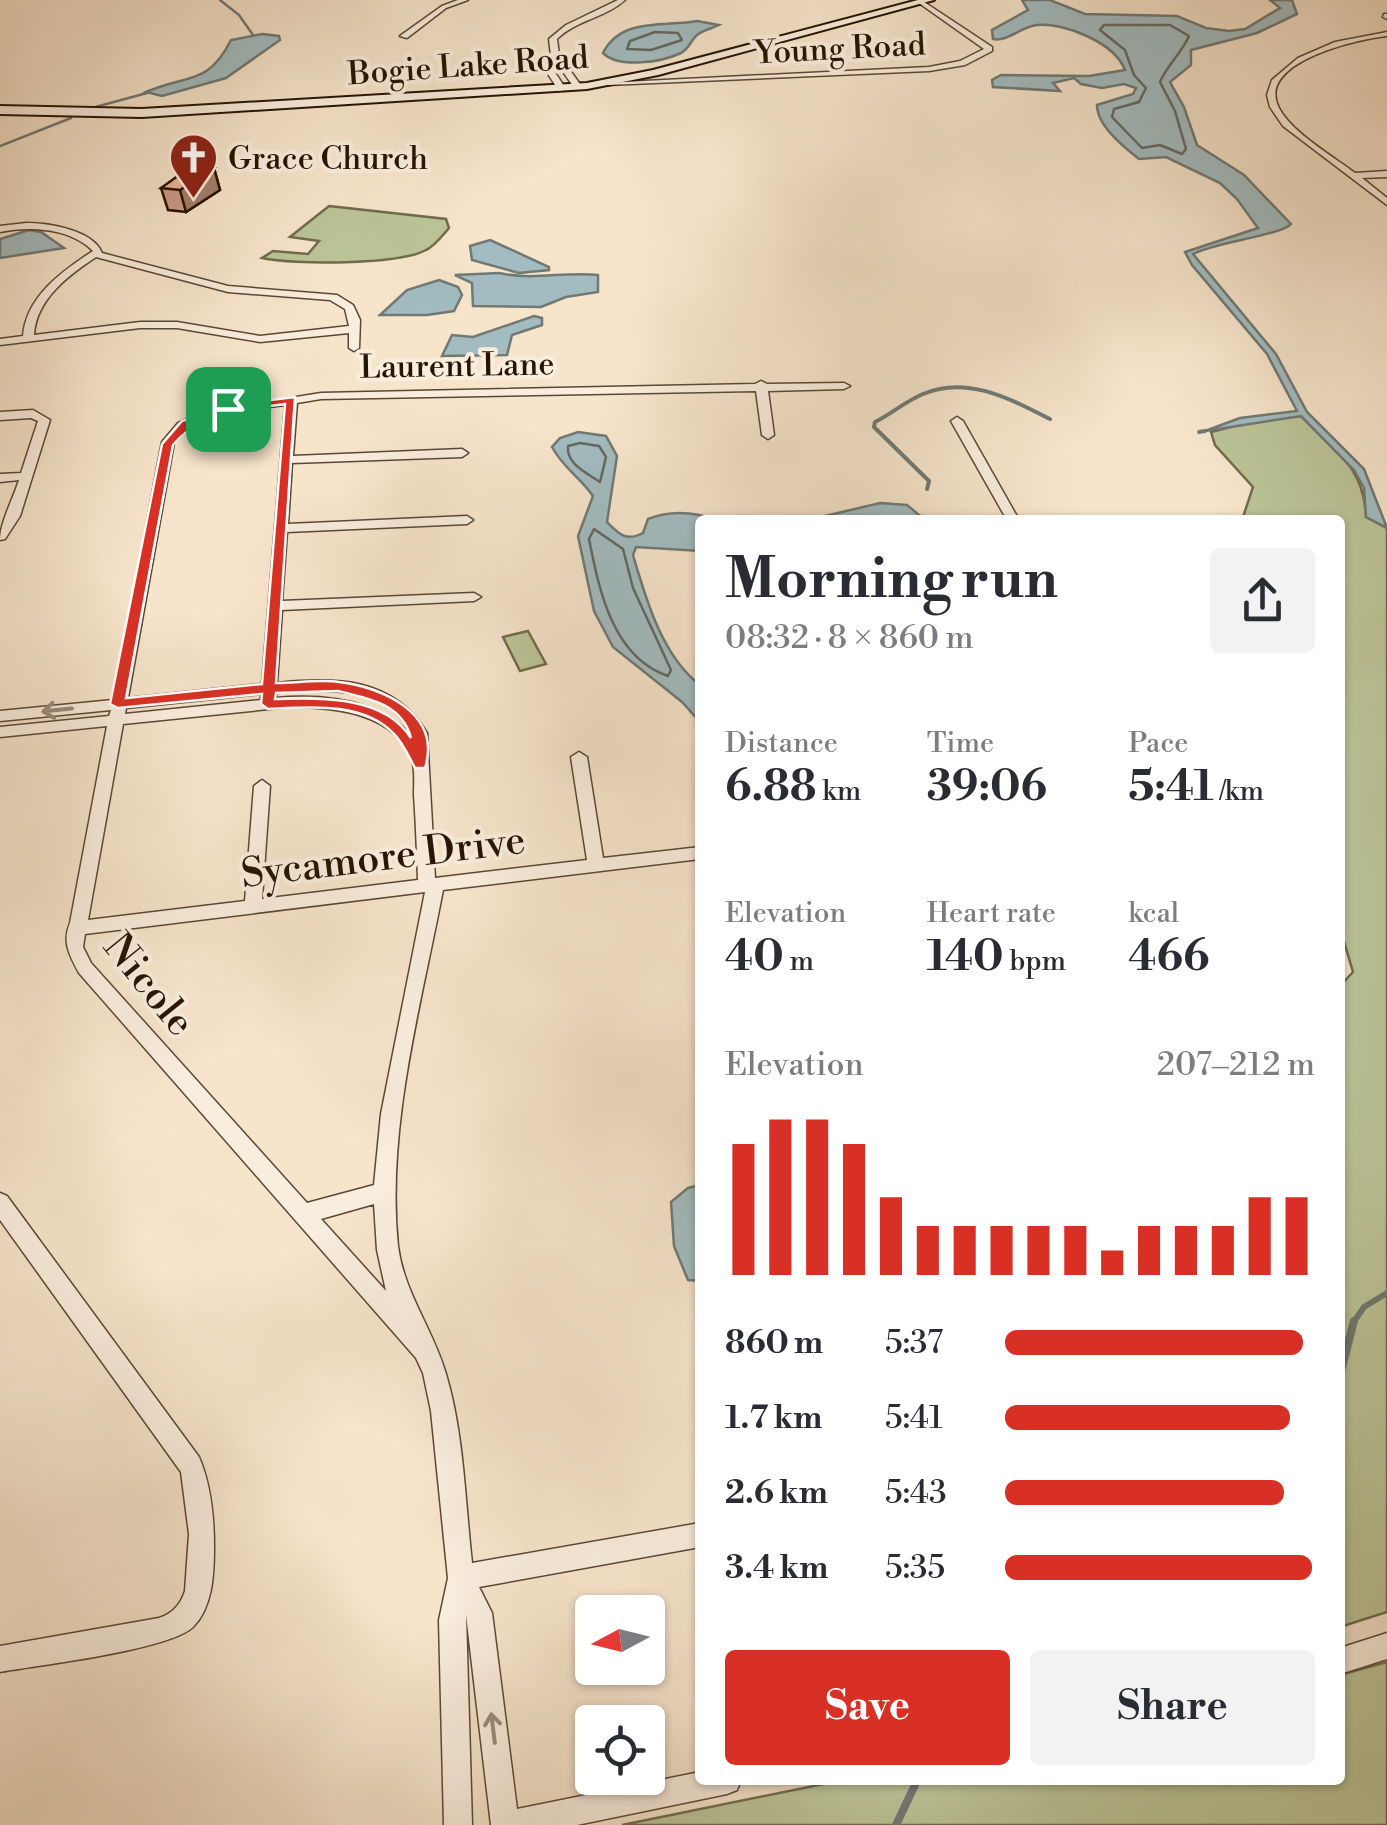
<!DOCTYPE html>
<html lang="en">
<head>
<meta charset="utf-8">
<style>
	:root { --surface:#fff; --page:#f2f2f3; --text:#2b2b33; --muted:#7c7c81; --accent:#d93025 }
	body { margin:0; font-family:"Libre Bodoni",serif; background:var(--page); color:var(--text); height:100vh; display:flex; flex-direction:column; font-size:38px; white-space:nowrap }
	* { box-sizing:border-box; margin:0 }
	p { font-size:32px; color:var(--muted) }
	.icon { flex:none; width:55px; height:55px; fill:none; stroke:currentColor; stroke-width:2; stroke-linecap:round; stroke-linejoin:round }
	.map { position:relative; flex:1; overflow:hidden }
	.sheet { position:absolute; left:695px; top:515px; width:650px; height:1270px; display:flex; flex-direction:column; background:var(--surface); border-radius:10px; box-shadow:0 2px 8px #0004 }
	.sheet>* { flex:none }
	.needle { width:65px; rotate:263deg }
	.fabs { position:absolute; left:575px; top:1595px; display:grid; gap:20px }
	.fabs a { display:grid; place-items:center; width:90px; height:90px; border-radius:10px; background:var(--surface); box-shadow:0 2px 8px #0004; font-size:50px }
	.pin { position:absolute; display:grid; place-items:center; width:85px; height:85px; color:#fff; margin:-42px; border-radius:20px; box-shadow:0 5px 15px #0006 }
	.round { display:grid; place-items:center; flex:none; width:105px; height:105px; border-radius:10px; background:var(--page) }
	.head { display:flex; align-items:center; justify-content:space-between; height:170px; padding:0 30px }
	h1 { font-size:55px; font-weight:700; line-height:75px }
	.figures { display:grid; grid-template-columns:repeat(3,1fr); gap:15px; height:170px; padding:10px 30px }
	.figures div { display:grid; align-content:center }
	.figures b { font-size:42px; font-weight:700 }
	.figures small { font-size:28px; font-weight:400 }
	.figures p { font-size:28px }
	.chart { height:280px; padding:20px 30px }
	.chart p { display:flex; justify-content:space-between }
	.chart svg { width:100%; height:180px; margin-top:10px; stroke:var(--accent); stroke-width:6 }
	.primary-button { display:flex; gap:20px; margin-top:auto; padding:20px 30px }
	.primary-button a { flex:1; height:115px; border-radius:10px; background:var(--accent); color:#fff; font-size:40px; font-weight:700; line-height:115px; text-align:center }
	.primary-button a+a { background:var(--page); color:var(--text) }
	ul { padding:0 30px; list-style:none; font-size:32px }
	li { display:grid; grid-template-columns:160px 120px 1fr; align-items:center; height:75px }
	li i { height:25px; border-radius:12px; background:var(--accent) }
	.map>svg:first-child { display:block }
	.green { fill:#bbc498; stroke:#716c4c; stroke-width:2.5 }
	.water { fill:#a2bcc1; stroke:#717974; stroke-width:2.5 }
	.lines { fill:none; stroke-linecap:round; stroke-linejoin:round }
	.shore { stroke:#646861; stroke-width:2.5 }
	.stream-far3 { stroke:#717974; stroke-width:2.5 }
	.stream-far2 { stroke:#717974; stroke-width:4 }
	.stream-far1 { stroke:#717974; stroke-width:6 }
	.stream { stroke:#717974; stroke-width:8 }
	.street-casing { stroke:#5b4834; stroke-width:3 }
	.secondary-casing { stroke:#271401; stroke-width:4 }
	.street { fill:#f9eddd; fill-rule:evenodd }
	.secondary { fill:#f9eddd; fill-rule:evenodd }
	.wall { fill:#c89a85; stroke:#271401; stroke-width:2.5 }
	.shaded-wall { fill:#a37d6c; stroke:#271401; stroke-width:2.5 }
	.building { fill:#e9b39b; stroke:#271401; stroke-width:2.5 }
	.oneway { stroke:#9a8b7a }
	.route { fill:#d93025; stroke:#fff; stroke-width:2.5; fill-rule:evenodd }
	.labels { text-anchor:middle; stroke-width:8; stroke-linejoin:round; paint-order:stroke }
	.far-street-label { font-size:32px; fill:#271401; stroke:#f9eddd }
	.far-poi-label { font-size:32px; fill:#271401; stroke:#f9eddd; text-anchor:start }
	.street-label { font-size:40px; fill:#271401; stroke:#f9eddd }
</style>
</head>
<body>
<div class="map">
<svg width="1387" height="1825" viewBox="0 0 1387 1825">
	<rect width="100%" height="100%" fill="#f6e4cb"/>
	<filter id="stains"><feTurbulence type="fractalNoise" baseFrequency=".002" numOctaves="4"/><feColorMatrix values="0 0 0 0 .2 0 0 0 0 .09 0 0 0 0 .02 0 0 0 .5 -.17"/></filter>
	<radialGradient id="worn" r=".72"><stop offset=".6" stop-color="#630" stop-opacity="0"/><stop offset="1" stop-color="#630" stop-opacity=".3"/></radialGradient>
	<!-- green -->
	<g class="green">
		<path d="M 329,206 L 446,219 L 449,228 C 442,236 435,246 426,250 C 398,265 294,265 262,258 L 273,251 L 308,254 L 319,241 L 290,237 Z"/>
		<path d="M 1301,416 C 1334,451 1364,465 1366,517 L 1387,528 L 1387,1612 L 1340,1627 L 1340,986 L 1353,972 L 1340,928 L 1340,520 L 1242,520 L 1253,487 L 1215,445 L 1211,432 L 1259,420 Z"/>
		<path d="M 528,631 L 546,664 L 520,671 L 503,637 Z"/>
		<path d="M 1387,1662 L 1387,1825 L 622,1825 L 843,1780 L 1340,1780 L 1340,1675 Z"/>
	</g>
	<!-- water -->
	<g class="water">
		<path d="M 1022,0 L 1050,0 L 1085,14 L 1177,16 L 1206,28 L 1229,31 L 1245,29 L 1280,8 L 1270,0 L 1292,0 L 1297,14 L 1257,33 L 1191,50 L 1191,65 L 1170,82 L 1184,107 L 1197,145 L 1244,175 L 1291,224 C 1282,235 1215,242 1193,254 L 1276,354 L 1307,412 L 1364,469 L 1387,528 L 1366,517 L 1364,488 L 1354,470 L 1301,416 L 1205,431 L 1240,418 L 1297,411 L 1267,354 L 1192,265 L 1185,252 L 1258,228 L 1237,199 L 1220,183 L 1166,157 L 1139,159 C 1124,147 1097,126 1097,105 L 1133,94 L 1136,88 L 1124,84 L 1102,88 L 1081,84 L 1074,78 L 1053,83 L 1060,91 L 993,87 L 992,80 L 1001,75 L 1089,76 L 1125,70 C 1115,43 1064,22 1037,25 C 1020,27 1008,42 993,39 L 992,30 L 1028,10 Z"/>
		<path d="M 697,21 L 719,25 C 713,28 703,30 697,35 C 690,41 690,48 681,53 C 662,62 619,69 603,53 C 621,17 665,27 697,21 Z"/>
		<path d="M 262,34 L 279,36 L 280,40 L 226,78 L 162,96 L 146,92 C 187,74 208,86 231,40 Z"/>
		<path d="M 29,230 L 41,232 L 64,248 L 0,258 L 0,239 Z"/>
		<path d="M 490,240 L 549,267 L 549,270 L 519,273 L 472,260 L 470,246 Z"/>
		<path d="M 499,273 C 536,281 563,271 598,275 L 598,292 L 566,297 L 541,307 L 473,306 L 472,283 L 455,275 Z"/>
		<path d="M 439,280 L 458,287 L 462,295 L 454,311 L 427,315 L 380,315 L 407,290 Z"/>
		<path d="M 534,316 L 542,318 L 542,325 L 512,335 L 507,355 L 442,356 L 452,335 L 473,337 Z"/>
		<path d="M 578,432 L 606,436 L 617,456 L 607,522 C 619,534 626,542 643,533 L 648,519 C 670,510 695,512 718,520 L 700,520 L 700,551 L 636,547 L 633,555 C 646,599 662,656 700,685 L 700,722 L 682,702 L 613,647 L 594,611 L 578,536 L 593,496 C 579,476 564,469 552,447 L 560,438 Z"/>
		<path d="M 880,503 L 907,505 L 925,520 L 808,520 Z"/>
		<path d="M 700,1185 L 700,1281 L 688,1280 L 674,1246 L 671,1202 L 688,1188 Z"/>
	</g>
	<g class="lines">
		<!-- shore -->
		<g class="shore">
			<path d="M 1104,25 L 1170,25 L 1189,36 C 1181,54 1167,65 1160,82 L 1175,111 L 1186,149 L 1182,154 L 1160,145 L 1142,148 L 1112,117 L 1114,109 L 1139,102 L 1146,88 L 1134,75 L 1125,50 L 1100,30 Z"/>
			<path d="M 655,32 L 678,33 L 682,40 L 651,50 L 627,49 L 630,41 Z"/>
			<path d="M 580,443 L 599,446 L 606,457 L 600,482 C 587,473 566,464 568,446 Z"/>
			<path d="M 594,529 L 623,549 L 633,588 L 671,670 L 668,676 C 612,657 599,589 589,539 Z"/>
		</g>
		<!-- stream-far3 -->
		<g class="stream-far3">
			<path d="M 220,0 L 239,15 L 253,35"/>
			<path d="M 88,109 L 147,93"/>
			<path d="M 0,146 L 71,118"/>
		</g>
		<!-- stream-far2 -->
		<g class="stream-far2">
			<path d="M 1199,432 L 1205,431"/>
			<path d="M 927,489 L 929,481 L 874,427 L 875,422 C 891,414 906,401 923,394 C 967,375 1010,399 1050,419"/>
		</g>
		<!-- stream-far1 -->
		<path class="stream-far1" d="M 1353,1323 L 1364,1307 L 1387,1293"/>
		<!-- stream -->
		<g class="stream">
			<path d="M 1340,1375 L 1354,1321"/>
			<path d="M 896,1825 L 915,1785"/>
		</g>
		<defs>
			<g id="street">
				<path d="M 458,0 L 468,0 L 446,8 L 407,38 L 400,36 L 442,6 Z"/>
				<path d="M 618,0 L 625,0 C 605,18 576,20 557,39 L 559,55 L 582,87 L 575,89 L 559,66 L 554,71 L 566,89 L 559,91 L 546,71 L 556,61 L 551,55 L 549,39 L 566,25 Z"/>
				<path d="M 921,0 L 992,47 L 992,51 L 965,65 L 929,71 L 608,85 L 604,83 L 929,67 L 960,61 L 984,49 L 919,3 Z"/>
				<path d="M 1384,14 L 1387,14 L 1387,19 L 1383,17 Z"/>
				<path d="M 1387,32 L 1387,36 C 1358,39 1255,62 1279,108 C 1291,132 1334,157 1355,173 L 1387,171 L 1387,177 L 1362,178 L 1387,198 L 1387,205 L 1283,126 L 1270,107 L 1267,95 L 1272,80 L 1298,58 L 1335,42 Z"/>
				<path d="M 26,223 C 49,223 93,230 102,253 L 228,286 L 337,295 L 353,305 L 360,320 L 359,348 L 354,351 L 349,348 L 349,333 L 260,342 L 177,328 L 140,328 L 0,345 L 0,339 L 23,336 C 26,297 62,271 93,251 C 70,228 30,226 0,232 L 0,226 ZM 96,257 L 228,292 L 330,300 L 345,309 L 349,326 L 260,336 L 177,322 L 140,322 L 34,335 C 36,299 69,275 96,257 Z"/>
				<path d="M 761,381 L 767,384 L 844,383 L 850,386 L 844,389 L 768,391 L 774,435 L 768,439 L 762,435 L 756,391 L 321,399 L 297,403 L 293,456 L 462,449 L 468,453 L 462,457 L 292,463 L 288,524 L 467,516 L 473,520 L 467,524 L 287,532 L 282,601 L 474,593 L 481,597 L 474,601 L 282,610 L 277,683 C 336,677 393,677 427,733 L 435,878 L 587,860 L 571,757 L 579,752 L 587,757 L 603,858 L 700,847 L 700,859 L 443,890 C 421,1005 386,1129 398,1246 C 404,1293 433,1329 446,1374 C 464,1434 465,1501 472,1563 L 700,1523 L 700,1547 L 479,1587 L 492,1613 L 517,1809 L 700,1772 L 700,1780 L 741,1780 L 737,1790 L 727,1794 L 577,1825 L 491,1825 L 466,1614 L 472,1825 L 444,1825 L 439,1620 L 448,1578 L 431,1411 L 423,1373 L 416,1358 L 79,973 C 69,955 62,941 70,923 L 107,726 L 0,737 L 0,727 L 109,716 L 111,710 L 0,721 L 0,711 L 113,700 L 162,442 L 178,423 L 203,412 L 321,393 L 755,384 ZM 285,405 L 262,684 L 128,698 L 174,443 C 202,411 245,411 285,405 ZM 294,691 C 336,690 393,689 411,735 C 377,699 323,694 276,698 L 276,693 ZM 261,694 L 261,700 L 125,714 L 126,708 ZM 289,707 C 332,707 399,712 413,764 C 415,774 414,786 414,795 C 416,824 417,852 418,880 L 262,899 L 270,786 L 262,780 L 254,786 L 245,901 L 88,920 L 123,724 ZM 425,892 L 381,1114 L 374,1185 L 307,1203 L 91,963 L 83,947 L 85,934 ZM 374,1204 L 377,1250 L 386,1291 L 321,1219 Z"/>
				<path d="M 33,410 L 50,420 L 20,516 L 5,539 L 0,540 C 0,523 13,499 19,480 L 0,482 L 0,474 L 21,473 L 38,421 L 31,418 L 0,420 L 0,412 Z"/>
				<path d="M 957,417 L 963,421 L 1019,520 L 1007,520 L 951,421 Z"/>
				<path d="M 0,1193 L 7,1196 L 199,1457 C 211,1485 214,1516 214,1547 C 214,1573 213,1607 193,1627 C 169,1650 39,1665 0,1672 L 0,1646 L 159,1618 C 172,1614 181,1604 185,1591 L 189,1534 L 181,1472 L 0,1220 Z"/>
				<path d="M 1387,1633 L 1387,1659 L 1340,1674 L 1340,1648 Z"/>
			</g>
			<path id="secondary" d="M 918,0 L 934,0 L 658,75 L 587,89 L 142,117 L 0,114 L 0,106 L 142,109 L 587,83 L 653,70 Z"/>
		</defs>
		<!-- street casing -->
		<use href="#street" class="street-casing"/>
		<!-- secondary casing -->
		<use href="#secondary" class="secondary-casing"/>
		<!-- street -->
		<use href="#street" class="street"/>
		<!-- secondary -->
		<use href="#secondary" class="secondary"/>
	</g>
	<!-- wall -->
	<path class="wall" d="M 214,168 L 220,190 L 186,212 L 168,210 L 161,188 Z"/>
	<!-- shaded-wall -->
	<path class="shaded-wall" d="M 214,168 L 220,190 L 186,212 L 180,190 Z"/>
	<!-- building -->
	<path class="building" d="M 193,165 L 214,168 L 180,190 L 161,188 Z"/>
	<!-- one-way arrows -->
	<defs><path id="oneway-shaft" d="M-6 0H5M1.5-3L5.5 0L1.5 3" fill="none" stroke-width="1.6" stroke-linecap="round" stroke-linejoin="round" transform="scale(2.5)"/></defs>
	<g class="oneway">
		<use href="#oneway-shaft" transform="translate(57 710) rotate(174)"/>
		<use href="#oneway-shaft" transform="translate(493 1728) rotate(-97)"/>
	</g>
	<!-- route -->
	<path class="route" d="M 295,397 L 276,683 C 297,683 319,679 339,682 C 383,687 442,714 425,768 L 415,768 C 409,757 403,743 394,734 C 363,701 308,707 268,709 L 261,704 L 262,694 L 118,708 L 110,704 L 162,444 L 182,421 L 228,405 ZM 285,404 L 262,684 L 126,698 L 173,445 C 203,410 242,410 285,404 ZM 338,691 C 368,698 402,704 411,738 C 384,695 320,698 275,699 L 276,693 Z"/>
	<!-- icons -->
	<defs>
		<symbol id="church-pin" viewBox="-11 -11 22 30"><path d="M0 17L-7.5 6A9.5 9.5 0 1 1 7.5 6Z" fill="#8f2418" stroke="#f9eddd"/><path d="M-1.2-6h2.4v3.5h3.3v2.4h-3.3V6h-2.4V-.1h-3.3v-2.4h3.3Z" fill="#fff"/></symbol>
	</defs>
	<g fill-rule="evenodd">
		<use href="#church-pin" x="166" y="130" width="55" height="75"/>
	</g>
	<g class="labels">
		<!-- far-street labels -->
		<g class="far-street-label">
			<text transform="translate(840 48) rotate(-3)" y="11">Young Road</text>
			<text transform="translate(468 65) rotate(-4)" y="11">Bogie Lake Road</text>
			<text transform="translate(457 365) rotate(-1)" y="11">Laurent Lane</text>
		</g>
		<!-- far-poi labels -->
		<g class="far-poi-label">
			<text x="228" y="169">Grace Church</text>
		</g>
		<!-- street labels -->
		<g class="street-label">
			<text transform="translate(383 856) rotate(-7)" y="14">Sycamore Drive</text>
			<text transform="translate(150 984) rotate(51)" y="14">Nicole</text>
		</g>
	</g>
	<rect width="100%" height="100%" filter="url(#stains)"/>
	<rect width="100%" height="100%" fill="url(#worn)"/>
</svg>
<div class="fabs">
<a><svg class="needle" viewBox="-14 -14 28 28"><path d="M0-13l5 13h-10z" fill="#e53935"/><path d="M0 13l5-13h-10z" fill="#7c7c81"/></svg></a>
<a><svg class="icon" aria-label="locate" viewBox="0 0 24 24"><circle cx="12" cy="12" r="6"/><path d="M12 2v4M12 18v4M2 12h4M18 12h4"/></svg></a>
</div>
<div class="pin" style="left:228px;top:409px;background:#1e9e55"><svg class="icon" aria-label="arrive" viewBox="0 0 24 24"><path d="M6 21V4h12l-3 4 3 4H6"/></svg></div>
<section class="sheet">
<div class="head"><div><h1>Morning run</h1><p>08:32 · 8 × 860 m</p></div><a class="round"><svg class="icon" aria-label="share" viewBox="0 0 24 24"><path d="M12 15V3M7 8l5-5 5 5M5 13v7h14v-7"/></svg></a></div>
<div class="figures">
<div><p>Distance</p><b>6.88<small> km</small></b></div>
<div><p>Time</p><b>39:06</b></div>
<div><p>Pace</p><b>5:41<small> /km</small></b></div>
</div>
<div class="figures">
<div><p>Elevation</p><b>40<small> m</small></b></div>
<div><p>Heart rate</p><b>140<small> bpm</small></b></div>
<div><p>kcal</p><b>466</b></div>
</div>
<div class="chart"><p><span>Elevation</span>207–212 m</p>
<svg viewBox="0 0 160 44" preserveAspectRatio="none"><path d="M5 44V12M15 44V6M25 44V6M35 44V12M45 44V25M55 44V32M65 44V32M75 44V32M85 44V32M95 44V32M105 44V38M115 44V32M125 44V32M135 44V32M145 44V25M155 44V25"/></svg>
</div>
<ul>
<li><b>860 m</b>5:37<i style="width:96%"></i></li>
<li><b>1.7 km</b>5:41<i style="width:92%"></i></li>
<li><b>2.6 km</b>5:43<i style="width:90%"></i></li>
<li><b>3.4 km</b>5:35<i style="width:99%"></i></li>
</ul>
<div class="primary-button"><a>Save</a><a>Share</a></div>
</section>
</div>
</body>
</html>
